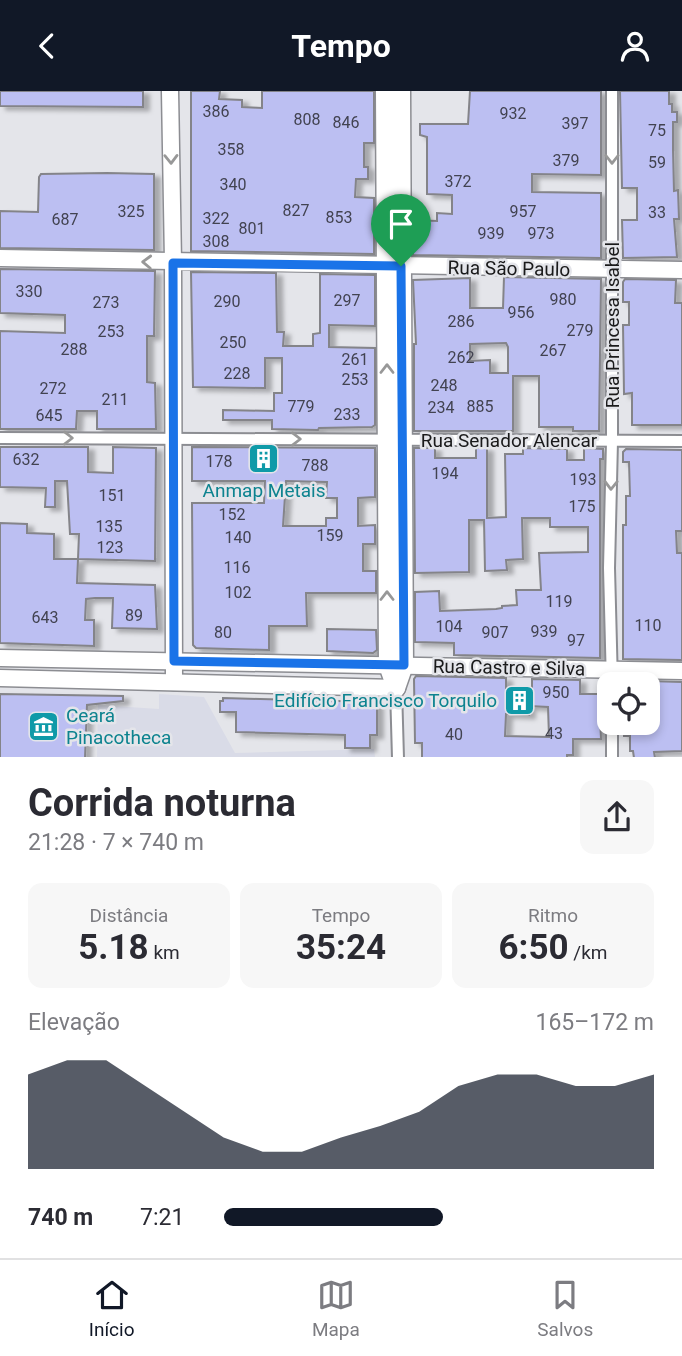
<!DOCTYPE html>
<html lang="pt">
<head>
<meta charset="utf-8">
<style>
	:root { --surface:#fff; --page:#f7f7f7; --text:#2b2b33; --muted:#7c7c81; --line:#e1e1e2; --accent:#111827 }
	body { margin:0; font-family:Roboto,sans-serif; background:var(--page); color:var(--text); height:100vh; display:flex; flex-direction:column; font-size:26px; white-space:nowrap }
	* { box-sizing:border-box; margin:0 }
	p { font-size:23px; color:var(--muted) }
	.icon { flex:none; width:38px; height:38px; fill:none; stroke:currentColor; stroke-width:2; stroke-linecap:round; stroke-linejoin:round }
	.map { position:relative; height:666px; overflow:hidden }
	.side { display:flex; flex-direction:column; background:var(--surface); flex:1 }
	.side>* { flex:none }
	.buttons { position:absolute; left:597px; top:581px; display:grid; gap:14px }
	.buttons a { display:grid; place-items:center; width:63px; height:63px; border-radius:14px; background:var(--surface); box-shadow:0 4px 10px #0003; font-size:35px }
	.pin { position:absolute; display:grid; place-items:center; width:60px; height:60px; color:#fff; margin:-72px -30px; border-radius:50% 50% 50% 0; rotate:-45deg; box-shadow:0 0 7px #0007 }
	.pin .icon { rotate:45deg }
	.round { display:grid; place-items:center; flex:none; width:74px; height:74px; border-radius:14px; background:var(--page) }
	.overview { display:flex; align-items:center; justify-content:space-between; height:119px; padding:0 28px }
	h1 { font-size:38px; font-weight:700; line-height:52px }
	.figures { display:grid; grid-template-columns:repeat(3,1fr); gap:10px; height:119px; padding:7px 28px }
	.figures div { display:grid; align-content:center; border-radius:14px; background:var(--page); text-align:center }
	.figures b { font-size:35px; font-weight:700 }
	.figures small { font-size:19px; font-weight:400 }
	.figures p { font-size:19px }
	.chart { height:196px; padding:14px 28px }
	.chart p { display:flex; justify-content:space-between }
	.chart svg { width:100%; height:126px; margin-top:7px; fill:var(--accent); opacity:.7 }
	ul { padding:0 28px; list-style:none; font-size:23px }
	li { display:grid; grid-template-columns:112px 84px 1fr; align-items:center; height:52px }
	li i { height:18px; border-radius:9px; background:var(--accent) }
	header { display:flex; justify-content:space-between; align-items:center; height:91px; padding:0 28px; background:var(--accent); color:#fff; font-size:32px; font-weight:700 }
	.menu { display:flex; justify-content:space-around; align-items:center; height:98px; border-top:2px solid var(--line); background:var(--surface); font-size:19px; color:var(--muted) }
	.menu a { display:grid; justify-items:center; gap:4px }
	.menu .on { color:var(--accent) }
	.map>svg:first-child { display:block }
	.built { fill:#d9dbe7 }
	.building { fill:#bcbff2; stroke:#848489; stroke-width:2; fill-rule:evenodd; filter:url(#shadow) }
	.lines { fill:none; stroke-linecap:round; stroke-linejoin:round }
	.street-casing { stroke:#8c8d92; stroke-width:14 }
	.secondary-casing { stroke:#8c8d92; stroke-width:19 }
	.primary-casing { stroke:#8c8d92; stroke-width:21 }
	.street { stroke:#fff; stroke-width:10 }
	.secondary { stroke:#fff; stroke-width:16 }
	.primary { stroke:#fff; stroke-width:18 }
	.oneway { stroke:#989898 }
	.route-casing { stroke:#fff; stroke-width:14 }
	.route { stroke:#1a73e8; stroke-width:9 }
	.labels { text-anchor:middle; stroke-width:5; stroke-linejoin:round; paint-order:stroke }
	.number-label { font-size:16px; fill:#424351 }
	.street-label { font-size:19px; fill:#1a1a1b; stroke:#e4e5ea }
	.culture-label { font-size:19px; fill:#0d838f; stroke:#e4e5ea }
</style>
</head>
<body>
<header><svg class="icon" aria-label="back" viewBox="0 0 24 24"><path d="M15 5l-7 7 7 7"/></svg>Tempo<svg class="icon" aria-label="person" viewBox="0 0 24 24"><circle cx="12" cy="8" r="4"/><path d="M4 21q1-7 8-7t8 7"/></svg></header>
<div class="map">
<svg width="682" height="667" viewBox="0 0 682 667">
	<defs>
		<filter id="shadow"><feDropShadow dx="6" dy="3.5" stdDeviation="2" flood-color="#0004"/></filter>
	</defs>
	<rect width="100%" height="100%" fill="#e4e5ea"/>
	<!-- built -->
	<path class="built" d="M 159,603 L 204,606 L 235,662 L 374,658 L 375,666 L 97,666 L 98,614 L 159,618 Z"/>
	<!-- building -->
	<g class="building">
		<path d="M 0,0 L 143,0 L 143,16 L 0,15 Z"/>
		<path d="M 191,0 L 220,0 L 219,8 L 242,9 L 242,16 L 262,17 L 262,0 L 374,0 L 374,52 L 364,52 L 364,76 L 368,76 L 368,88 L 356,88 L 355,106 L 374,107 L 374,163 L 191,160 Z"/>
		<path d="M 470,0 L 601,0 L 601,84 L 532,83 L 532,101 L 601,102 L 601,167 L 413,164 L 413,129 L 437,130 L 437,122 L 452,123 L 452,104 L 427,103 L 427,46 L 420,44 L 420,33 L 468,33 Z"/>
		<path d="M 620,0 L 669,0 L 669,13 L 672,13 L 672,21 L 677,21 L 677,31 L 673,31 L 673,59 L 674,100 L 678,99 L 679,128 L 674,128 L 677,166 L 623,167 L 622,129 L 637,129 L 637,97 L 622,97 Z"/>
		<path d="M 107,82 L 154,83 L 154,159 L 0,157 L 0,120 L 38,121 L 39,86 L 41,83 Z"/>
		<path d="M 0,178 L 155,180 L 154,245 L 147,245 L 147,291 L 155,292 L 156,338 L 97,338 L 97,320 L 77,320 L 76,338 L 0,338 L 0,240 L 65,242 L 65,224 L 0,222 Z"/>
		<path d="M 191,181 L 276,182 L 277,241 L 284,241 L 283,255 L 313,255 L 313,243 L 320,242 L 320,183 L 375,184 L 375,235 L 329,234 L 329,256 L 375,257 L 375,334 L 372,336 L 319,337 L 318,339 L 272,338 L 272,329 L 223,329 L 223,319 L 274,320 L 274,302 L 282,302 L 282,267 L 265,267 L 265,297 L 193,296 Z"/>
		<path d="M 504,186 L 601,188 L 599,340 L 573,340 L 573,336 L 539,336 L 539,285 L 513,285 L 513,340 L 414,340 L 414,253 L 416,253 L 413,189 L 470,187 L 470,217 L 503,217 ZM 506,252 L 508,256 L 508,282 L 490,282 L 490,269 L 470,270 L 470,253 Z"/>
		<path d="M 625,188 L 676,189 L 675,212 L 682,212 L 682,334 L 632,334 L 632,302 L 624,303 L 623,234 L 629,234 L 629,211 L 623,211 L 623,191 Z"/>
		<path d="M 0,356 L 88,356 L 88,381 L 113,382 L 113,356 L 156,357 L 155,470 L 78,468 L 79,443 L 70,443 L 67,390 L 55,390 L 55,416 L 45,416 L 46,397 L 0,396 Z"/>
		<path d="M 192,356 L 375,357 L 375,406 L 358,407 L 358,435 L 375,434 L 375,453 L 363,453 L 363,480 L 376,480 L 376,502 L 306,502 L 307,535 L 269,535 L 269,559 L 196,557 L 193,554 L 192,412 L 264,412 L 265,390 L 192,390 ZM 286,390 L 327,391 L 326,407 L 337,407 L 337,427 L 326,427 L 326,435 L 283,435 Z"/>
		<path d="M 414,357 L 435,357 L 435,367 L 476,367 L 476,357 L 487,357 L 487,427 L 506,426 L 505,363 L 523,363 L 523,357 L 567,358 L 567,369 L 584,369 L 584,357 L 603,358 L 603,368 L 600,368 L 600,567 L 454,564 L 454,552 L 415,551 L 415,501 L 439,500 L 440,520 L 496,518 L 502,517 L 502,515 L 517,514 L 516,499 L 541,499 L 539,462 L 588,461 L 588,436 L 550,436 L 550,427 L 522,427 L 523,468 L 506,469 L 507,479 L 485,480 L 484,429 L 469,429 L 469,481 L 415,482 Z"/>
		<path d="M 626,358 L 682,359 L 682,440 L 676,440 L 677,462 L 682,462 L 682,569 L 623,568 L 623,434 L 626,434 L 626,405 L 630,405 L 629,371 L 623,371 L 623,361 Z"/>
		<path d="M 0,432 L 27,433 L 27,442 L 54,443 L 54,468 L 78,468 L 77,492 L 155,494 L 157,538 L 112,537 L 113,507 L 95,507 L 86,508 L 85,529 L 94,529 L 94,555 L 0,552 Z"/>
		<path d="M 327,538 L 376,539 L 377,559 L 373,562 L 327,560 Z"/>
		<path d="M 416,585 L 506,587 L 506,597 L 532,597 L 532,588 L 580,589 L 580,603 L 599,603 L 601,648 L 573,648 L 573,664 L 567,664 L 567,667 L 422,667 L 422,652 L 415,652 L 414,588 ZM 529,615 L 548,616 L 549,646 L 505,645 L 506,623 L 529,624 Z"/>
		<path d="M 648,590 L 682,591 L 682,660 L 654,661 L 655,667 L 634,667 L 633,660 L 630,660 L 630,645 L 624,645 L 624,632 L 648,632 Z"/>
		<path d="M 0,603 L 123,605 L 123,610 L 87,614 L 85,667 L 0,667 Z"/>
		<path d="M 223,607 L 375,611 L 377,614 L 377,644 L 370,644 L 370,657 L 345,657 L 345,644 L 236,641 L 236,621 L 220,621 L 220,610 L 223,610 Z"/>
	</g>
	<g class="lines">
		<defs>
			<g id="street">
				<path d="M 612,0 L 612,350 L 609,477 L 612,593"/>
				<path d="M 0,347 L 682,350"/>
				<path d="M 396,597 L 398,667"/>
				<path d="M 612,667 L 612,632"/>
			</g>
			<g id="secondary">
				<path d="M 170,0 L 173,171 L 174,591"/>
				<path d="M 0,167 L 682,179"/>
				<path d="M 0,567 L 682,580"/>
				<path d="M 0,587 L 396,597"/>
			</g>
			<g id="primary">
				<path d="M 385,0 L 388,574 L 396,597"/>
				<path d="M 396,597 L 404,574 L 401,0"/>
			</g>
		</defs>
		<!-- street casing -->
		<use href="#street" class="street-casing"/>
		<!-- secondary casing -->
		<use href="#secondary" class="secondary-casing"/>
		<!-- primary casing -->
		<use href="#primary" class="primary-casing"/>
		<!-- street -->
		<use href="#street" class="street"/>
		<!-- secondary -->
		<use href="#secondary" class="secondary"/>
		<!-- primary -->
		<use href="#primary" class="primary"/>
	</g>
	<!-- one-way arrows -->
	<defs><path id="oneway-chevron" d="M-2-3.5L2.5 0L-2 3.5" fill="none" stroke-width="1.6" stroke-linecap="round" stroke-linejoin="round" transform="scale(1.75)"/></defs>
	<g class="oneway">
		<use href="#oneway-chevron" transform="translate(171 68) rotate(89)"/>
		<use href="#oneway-chevron" transform="translate(612 68) rotate(90)"/>
		<use href="#oneway-chevron" transform="translate(147 171) rotate(-178)"/>
		<use href="#oneway-chevron" transform="translate(387 278) rotate(-90)"/>
		<use href="#oneway-chevron" transform="translate(68 347)"/>
		<use href="#oneway-chevron" transform="translate(296 348)"/>
		<use href="#oneway-chevron" transform="translate(611 394) rotate(91)"/>
		<use href="#oneway-chevron" transform="translate(387 505) rotate(-90)"/>
	</g>
	<g class="lines">
		<defs>
			<path id="route" d="M 173,172 L 401,175 L 404,574 L 174,570 Z"/>
		</defs>
		<!-- route casing -->
		<use href="#route" class="route-casing"/>
		<!-- route -->
		<use href="#route" class="route"/>
	</g>
	<!-- icons -->
	<defs>
		<symbol id="building-square" viewBox="-11 -11 22 22"><rect x="-9" y="-9" width="18" height="18" rx="4" fill="#0f9aa8" stroke="#e4e5ea"/><path d="M-4-6H4V6H1V3H-1V6H-4ZM-2.5-4.3h1.7v1.8h-1.7ZM.8-4.3h1.7v1.8H.8ZM-2.5-1h1.7V.8h-1.7ZM.8-1h1.7V.8H.8Z" fill="#fff"/></symbol>
		<symbol id="museum-square" viewBox="-11 -11 22 22"><rect x="-9" y="-9" width="18" height="18" rx="4" fill="#0f9aa8" stroke="#e4e5ea"/><path d="M0-6L6-3V-2H-6V-3ZM-5-1h2V3h-2ZM-1-1h2V3h-2ZM3-1h2V3H3ZM-6 4H6V6H-6Z" fill="#fff"/></symbol>
	</defs>
	<g fill-rule="evenodd">
		<use href="#building-square" x="246" y="350" width="35" height="35"/>
		<use href="#building-square" x="502" y="592" width="35" height="35"/>
		<use href="#museum-square" x="26" y="618" width="35" height="35"/>
	</g>
	<g class="labels">
		<!-- number labels -->
		<g class="number-label">
			<text x="216" y="26">386</text>
			<text x="513" y="28">932</text>
			<text x="307" y="34">808</text>
			<text x="346" y="37">846</text>
			<text x="575" y="38">397</text>
			<text x="657" y="45">75</text>
			<text x="231" y="64">358</text>
			<text x="566" y="75">379</text>
			<text x="657" y="77">59</text>
			<text x="458" y="96">372</text>
			<text x="233" y="99">340</text>
			<text x="296" y="125">827</text>
			<text x="131" y="126">325</text>
			<text x="523" y="126">957</text>
			<text x="657" y="127">33</text>
			<text x="339" y="132">853</text>
			<text x="216" y="133">322</text>
			<text x="65" y="134">687</text>
			<text x="252" y="143">801</text>
			<text x="491" y="148">939</text>
			<text x="541" y="148">973</text>
			<text x="216" y="156">308</text>
			<text x="29" y="206">330</text>
			<text x="563" y="214">980</text>
			<text x="347" y="215">297</text>
			<text x="227" y="216">290</text>
			<text x="106" y="217">273</text>
			<text x="521" y="227">956</text>
			<text x="461" y="236">286</text>
			<text x="580" y="245">279</text>
			<text x="111" y="246">253</text>
			<text x="233" y="257">250</text>
			<text x="74" y="264">288</text>
			<text x="553" y="265">267</text>
			<text x="461" y="272">262</text>
			<text x="355" y="274">261</text>
			<text x="237" y="288">228</text>
			<text x="355" y="294">253</text>
			<text x="444" y="300">248</text>
			<text x="53" y="303">272</text>
			<text x="115" y="314">211</text>
			<text x="301" y="321">779</text>
			<text x="480" y="321">885</text>
			<text x="441" y="322">234</text>
			<text x="347" y="329">233</text>
			<text x="49" y="330">645</text>
			<text x="26" y="374">632</text>
			<text x="219" y="376">178</text>
			<text x="315" y="380">788</text>
			<text x="445" y="388">194</text>
			<text x="583" y="394">193</text>
			<text x="112" y="410">151</text>
			<text x="582" y="421">175</text>
			<text x="232" y="429">152</text>
			<text x="109" y="441">135</text>
			<text x="330" y="450">159</text>
			<text x="238" y="452">140</text>
			<text x="110" y="462">123</text>
			<text x="237" y="482">116</text>
			<text x="238" y="507">102</text>
			<text x="559" y="516">119</text>
			<text x="134" y="530">89</text>
			<text x="45" y="532">643</text>
			<text x="648" y="540">110</text>
			<text x="449" y="541">104</text>
			<text x="544" y="546">939</text>
			<text x="223" y="547">80</text>
			<text x="495" y="547">907</text>
			<text x="576" y="555">97</text>
			<text x="556" y="607">950</text>
			<text x="554" y="648">43</text>
			<text x="454" y="649">40</text>
		</g>
		<!-- street labels -->
		<g class="street-label">
			<text transform="translate(509 177) rotate(1)" y="7">Rua São Paulo</text>
			<text transform="translate(612 234) rotate(-90)" y="7">Rua Princesa Isabel</text>
			<text x="509" y="356">Rua Senador Alencar</text>
			<text transform="translate(509 576) rotate(1)" y="7">Rua Castro e Silva</text>
		</g>
		<!-- culture labels -->
		<g class="culture-label">
			<text x="264" y="406">Anmap Metais</text>
			<text x="497" y="616" text-anchor="end">Edifício Francisco Torquilo</text>
			<text x="66" y="631" text-anchor="start">Ceará<tspan x="66" dy="22">Pinacotheca</tspan></text>
		</g>
	</g>
</svg>
<div class="buttons">
<a><svg class="icon" aria-label="locate" viewBox="0 0 24 24"><circle cx="12" cy="12" r="6"/><path d="M12 2v4M12 18v4M2 12h4M18 12h4"/></svg></a>
</div>
<div class="pin" style="left:401px;top:175px;background:#1e9e55"><svg class="icon" aria-label="arrive" viewBox="0 0 24 24"><path d="M6 21V4h12l-3 4 3 4H6"/></svg></div>
</div>
<section class="side">
<div class="overview"><div><h1>Corrida noturna</h1><p>21:28 · 7 × 740 m</p></div><a class="round"><svg class="icon" aria-label="share" viewBox="0 0 24 24"><path d="M12 15V3M7 8l5-5 5 5M5 13v7h14v-7"/></svg></a></div>
<div class="figures">
<div><p>Distância</p><b>5.18<small> km</small></b></div>
<div><p>Tempo</p><b>35:24</b></div>
<div><p>Ritmo</p><b>6:50<small> /km</small></b></div>
</div>
<div class="chart"><p><span>Elevação</span>165–172 m</p>
<svg viewBox="0 0 160 44" preserveAspectRatio="none"><path d="M0 44V11L10 6L20 6L30 15L40 24L50 33L60 38L70 38L80 33L90 29L100 24L110 15L120 11L130 11L140 15L150 15L160 11V44z"/></svg>
</div>
<ul>
<li><b>740 m</b>7:21<i style="width:51%"></i></li>
</ul>
</section>
<nav class="menu">
<a class="on"><svg class="icon" aria-label="home" viewBox="0 0 24 24"><path d="M3 11l9-7 9 7M6 9v11h12V9"/></svg>Início</a>
<a><svg class="icon" aria-label="map" viewBox="0 0 24 24"><path d="M3 6l6-2 6 2 6-2v14l-6 2-6-2-6 2zM9 4v14M15 6v14"/></svg>Mapa</a>
<a><svg class="icon" aria-label="saved" viewBox="0 0 24 24"><path d="M7 4h10v16l-5-4-5 4z"/></svg>Salvos</a>
</nav>
</body>
</html>
